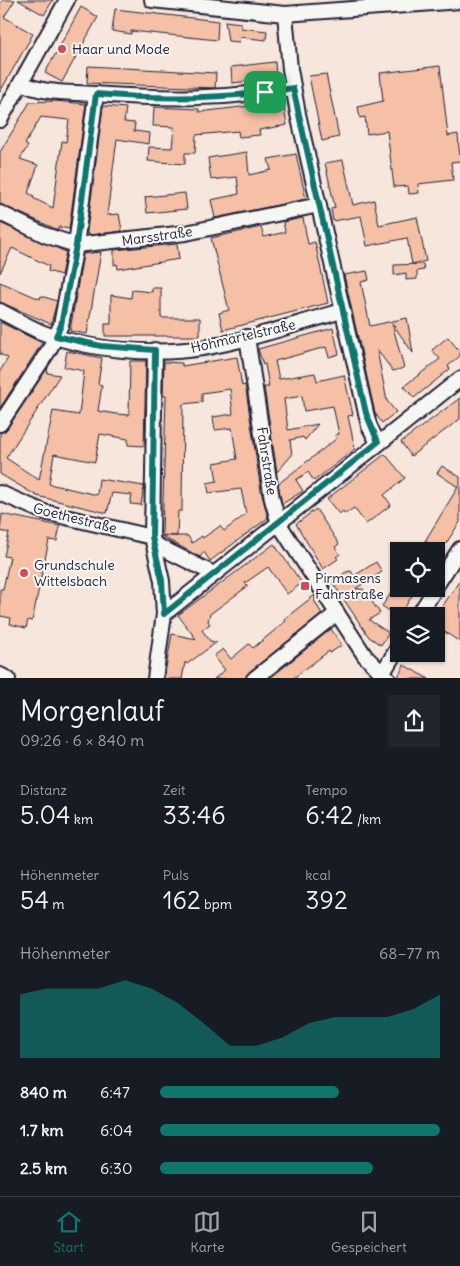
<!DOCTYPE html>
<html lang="de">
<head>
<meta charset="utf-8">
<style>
	:root { --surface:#171b24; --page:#20242c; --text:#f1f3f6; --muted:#9ea1a6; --line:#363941; --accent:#0f766e }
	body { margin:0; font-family:Delius,sans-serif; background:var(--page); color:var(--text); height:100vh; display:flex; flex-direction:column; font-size:19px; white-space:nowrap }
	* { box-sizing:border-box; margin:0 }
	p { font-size:16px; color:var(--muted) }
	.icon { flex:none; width:28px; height:28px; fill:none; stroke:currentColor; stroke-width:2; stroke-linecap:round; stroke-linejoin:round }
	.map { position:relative; height:678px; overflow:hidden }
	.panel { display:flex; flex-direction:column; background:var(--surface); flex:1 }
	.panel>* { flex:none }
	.fabs { position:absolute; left:390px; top:542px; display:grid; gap:10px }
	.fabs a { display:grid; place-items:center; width:55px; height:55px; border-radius:0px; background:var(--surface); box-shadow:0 1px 4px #0004; font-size:25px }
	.pin { position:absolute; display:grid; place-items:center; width:42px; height:42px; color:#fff; margin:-21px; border-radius:10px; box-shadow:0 2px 8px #0006 }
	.round { display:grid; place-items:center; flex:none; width:52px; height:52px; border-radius:0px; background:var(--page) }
	.head { display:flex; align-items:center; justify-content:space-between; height:85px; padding:0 20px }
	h1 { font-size:28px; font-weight:600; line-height:38px }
	.stats { display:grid; grid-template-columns:repeat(3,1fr); gap:8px; height:85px; padding:5px 20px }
	.stats div { display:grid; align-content:center }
	.stats b { font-size:25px; font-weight:600 }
	.stats small { font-size:14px; font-weight:400 }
	.stats p { font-size:14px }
	.chart { height:140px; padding:10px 20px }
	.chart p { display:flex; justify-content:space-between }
	.chart svg { width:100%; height:90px; margin-top:5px; fill:var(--accent); opacity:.7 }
	ul { padding:0 20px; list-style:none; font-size:16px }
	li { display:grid; grid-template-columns:80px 60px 1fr; align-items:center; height:38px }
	li i { height:12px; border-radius:6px; background:var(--accent) }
	.menu { display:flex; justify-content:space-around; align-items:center; height:70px; border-top:1px solid var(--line); background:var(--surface); font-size:14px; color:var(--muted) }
	.menu a { display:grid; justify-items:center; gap:2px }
	.menu .selected { color:var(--accent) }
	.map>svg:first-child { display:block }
	.building { fill:#f5c0a6; stroke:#22223b; fill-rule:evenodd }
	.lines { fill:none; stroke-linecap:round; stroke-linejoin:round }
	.minor-casing { stroke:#22223b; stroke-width:18 }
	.minor { stroke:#f6f6f2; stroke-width:14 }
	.route-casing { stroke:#fff; stroke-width:10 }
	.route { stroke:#0f766e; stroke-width:6 }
	.poi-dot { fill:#d1495b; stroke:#f6f6f2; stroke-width:2 }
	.labels { text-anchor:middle; stroke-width:4; stroke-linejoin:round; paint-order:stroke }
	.poi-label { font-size:14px; fill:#22223b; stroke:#f6f6f2; text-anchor:start }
	.street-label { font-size:14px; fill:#22223b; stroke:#f6f6f2 }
</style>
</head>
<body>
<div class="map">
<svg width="460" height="679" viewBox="0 0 460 679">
	<rect width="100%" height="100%" fill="#f6e6db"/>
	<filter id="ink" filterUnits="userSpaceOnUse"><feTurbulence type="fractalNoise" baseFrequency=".02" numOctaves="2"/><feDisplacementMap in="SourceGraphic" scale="10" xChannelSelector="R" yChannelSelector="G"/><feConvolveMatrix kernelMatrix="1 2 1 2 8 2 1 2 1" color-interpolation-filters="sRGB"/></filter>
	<g filter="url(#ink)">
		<!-- building -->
		<g class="building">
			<path d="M 3,0 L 15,0 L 4,17 L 33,34 L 0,92 L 0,4 Z"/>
			<path d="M 18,0 L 53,0 L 44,15 Z"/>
			<path d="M 81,7 L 98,17 L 62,82 L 45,73 Z"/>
			<path d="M 115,9 L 218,21 L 217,40 L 131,31 L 131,34 L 112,31 Z"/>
			<path d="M 225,21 L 241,23 L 241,28 L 267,31 L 266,40 L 240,37 L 239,42 L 228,41 Z"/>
			<path d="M 275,62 L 276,78 L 232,83 L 231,67 Z"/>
			<path d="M 88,66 L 216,73 L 215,88 L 87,83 Z"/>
			<path d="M 440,66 L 448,136 L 458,134 L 460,161 L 451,162 L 453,180 L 418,184 L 419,193 L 409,194 L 408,186 L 394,187 L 387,131 L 367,134 L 365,117 L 360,118 L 358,107 L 383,101 L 380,73 Z"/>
			<path d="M 326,74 L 339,137 L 322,141 L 309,76 Z"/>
			<path d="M 55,101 L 86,104 L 69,229 L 58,227 L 58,230 L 0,204 L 0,152 L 30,102 ZM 41,117 L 69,120 L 66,142 L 62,141 L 53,208 L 33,198 L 34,196 L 28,193 L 38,165 L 20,159 L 28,146 L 25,144 Z"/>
			<path d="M 283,102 L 287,125 L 259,130 L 260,135 L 239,137 L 238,131 L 196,135 L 195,153 L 185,153 L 185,164 L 148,161 L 149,147 L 172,148 L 174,127 L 153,126 L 154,107 L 199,109 L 199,112 Z"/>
			<path d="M 103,106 L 126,108 L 124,122 L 135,123 L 134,131 L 150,133 L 149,144 L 117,139 L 107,215 L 119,214 L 122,231 L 91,235 L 87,234 L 87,231 Z"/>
			<path d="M 247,152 L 249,175 L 271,170 L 268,159 L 296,154 L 306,199 L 215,218 L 211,200 L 239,194 L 237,177 L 211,180 L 208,158 Z"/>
			<path d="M 343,160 L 353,205 L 374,200 L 379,225 L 417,217 L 426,261 L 412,264 L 407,238 L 367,246 L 361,216 L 333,221 L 331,209 L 335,208 L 325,163 Z"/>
			<path d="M 185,193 L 187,209 L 147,213 L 145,197 Z"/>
			<path d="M 303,218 L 308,244 L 315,242 L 328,303 L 223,330 L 219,313 L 229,310 L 211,238 L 261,227 L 264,237 L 285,232 L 283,222 Z"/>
			<path d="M 0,223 L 66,252 L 61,275 L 48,271 L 49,266 L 12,248 L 0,273 Z"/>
			<path d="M 177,244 L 179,259 L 118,269 L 117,264 L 114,265 L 114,250 Z"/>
			<path d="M 101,252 L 87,334 L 70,331 L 83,254 Z"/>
			<path d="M 423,264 L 424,270 L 417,271 L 417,279 L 406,280 L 406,273 L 394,275 L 394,265 Z"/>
			<path d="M 367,271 L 369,280 L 361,282 L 370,326 L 407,318 L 413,353 L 392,323 L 404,368 L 393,371 L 377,350 L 387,401 L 396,412 L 382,423 L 375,413 L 344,275 Z"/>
			<path d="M 0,282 L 40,299 L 41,296 L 57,301 L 51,324 L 0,302 Z"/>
			<path d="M 152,288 L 161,288 L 161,318 L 200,318 L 200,336 L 105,336 L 105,324 L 111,324 L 111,295 L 131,298 L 132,290 L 152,292 Z"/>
			<path d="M 0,322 L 42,343 L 0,408 L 0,371 L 8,358 L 0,354 Z"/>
			<path d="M 333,328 L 339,354 L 329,357 L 326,347 L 275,361 L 279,379 L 315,373 L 317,381 L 344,375 L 353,415 L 348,416 L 355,449 L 314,481 L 308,472 L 296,480 L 303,491 L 282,504 L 278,484 L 336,439 L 335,435 L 339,434 L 333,406 L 304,411 L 302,396 L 284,399 L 288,430 L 318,424 L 305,440 L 303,437 L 290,440 L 292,455 L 277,472 L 264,387 L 269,387 L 265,364 L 263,365 L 258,349 Z"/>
			<path d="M 448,337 L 460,352 L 460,356 L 448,366 L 450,369 L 414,398 L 404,386 L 440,359 L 432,350 Z"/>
			<path d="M 67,351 L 102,358 L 98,384 L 102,385 L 98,411 L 116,414 L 129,415 L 130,361 L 146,361 L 144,446 L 128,445 L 128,439 L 100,434 L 95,462 L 54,454 L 49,484 L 97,495 L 99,479 L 144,486 L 141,505 L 130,504 L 132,495 L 112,493 L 107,513 L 37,496 L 0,474 L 0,433 L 7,429 L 48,367 L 47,373 L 60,375 L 6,458 L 39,480 L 53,411 L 79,415 L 84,371 L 64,367 Z"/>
			<path d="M 237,357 L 242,386 L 245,385 L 246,390 L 261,491 L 268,518 L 210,561 L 204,552 L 200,557 L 161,536 L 188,536 L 192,543 L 202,536 L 203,538 L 220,526 L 224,531 L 246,514 L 241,489 L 209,493 L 207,483 L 217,481 L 214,463 L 237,459 L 232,428 L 215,430 L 213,417 L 233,414 L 230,389 L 202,393 L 202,402 L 183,404 L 182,511 L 178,511 L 177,536 L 162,535 L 166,396 L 163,396 L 164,362 L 182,363 L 182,366 Z"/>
			<path d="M 460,398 L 460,419 L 411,456 L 401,442 Z"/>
			<path d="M 385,454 L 405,478 L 384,495 L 391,505 L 366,524 L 354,508 L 345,514 L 343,511 L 339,514 L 327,499 Z"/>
			<path d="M 442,466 L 460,477 L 460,522 L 441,551 L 425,541 L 458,487 L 437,473 Z"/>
			<path d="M 316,509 L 339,544 L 335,547 L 340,554 L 336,557 L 338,559 L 323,569 L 296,524 Z"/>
			<path d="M 2,514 L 60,526 L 57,541 L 49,540 L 32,621 L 28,620 L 26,628 L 10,624 L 11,618 L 0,616 L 0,589 L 3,589 L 10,557 L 4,556 L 9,533 L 0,531 Z"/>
			<path d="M 274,544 L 302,583 L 287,594 L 268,567 L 245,583 L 248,586 L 210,614 L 208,621 L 210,624 L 202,630 L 210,641 L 217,642 L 187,664 L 185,662 L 182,679 L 164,679 L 172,634 L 196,639 L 178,615 Z"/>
			<path d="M 376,562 L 382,572 L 355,589 L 363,589 L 380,613 L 369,620 L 389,633 L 381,645 L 369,637 L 332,582 L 346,572 L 351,571 L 354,576 Z"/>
			<path d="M 460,580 L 460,642 L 436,626 L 436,616 Z"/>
			<path d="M 394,589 L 416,589 L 399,617 L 382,606 Z"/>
			<path d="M 315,595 L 315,602 L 322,614 L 249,672 L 245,679 L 214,679 L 225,670 L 214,656 L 223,649 L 231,659 L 249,644 L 253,648 L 286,621 L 284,619 Z"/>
			<path d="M 331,629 L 342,645 L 330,653 L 329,651 L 292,679 L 269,679 Z"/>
			<path d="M 404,665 L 429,679 L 397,679 Z"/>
		</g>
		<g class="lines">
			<defs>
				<g id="minor">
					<path d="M 152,0 L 285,14 L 460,1"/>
					<path d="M 285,14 L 290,69 L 298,114 L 366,413 L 369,426 L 378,443"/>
					<path d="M 22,83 C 43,94 70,92 93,94 C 165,99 222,100 293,88"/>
					<path d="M 0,120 L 67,0"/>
					<path d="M 0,213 L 45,235 L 76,245 L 186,233 L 319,205"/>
					<path d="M 0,311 C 13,318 27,326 41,332 C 86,350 154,356 202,348 C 249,340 296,324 342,311"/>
					<path d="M 247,337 L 272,499 L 279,524 L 365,656 L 388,679"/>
					<path d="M 0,424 L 49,350 L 61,325 L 76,245 L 96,94"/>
					<path d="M 0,493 L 44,512 L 152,537"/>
					<path d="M 154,544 L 214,574"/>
					<path d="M 436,586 L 460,549"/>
					<path d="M 164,614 L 460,379"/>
					<path d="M 418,616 L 435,589"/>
					<path d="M 0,675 L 8,679"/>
					<path d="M 155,679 L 164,614 L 162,581 L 152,537 L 155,350"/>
					<path d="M 254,679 L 337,613"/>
					<path d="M 379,679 L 399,646"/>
				</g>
			</defs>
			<!-- minor casing -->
			<use href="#minor" class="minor-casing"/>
			<!-- minor -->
			<use href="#minor" class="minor"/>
		</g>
	</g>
	<g class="lines" filter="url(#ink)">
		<defs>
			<path id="route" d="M 293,88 L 366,413 L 378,442 L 164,614 L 162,580 L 152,537 L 155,350 L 101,346 L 56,336 L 61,325 L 76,245 L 96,94 C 163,100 227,99 293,88 Z"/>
		</defs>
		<!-- route casing -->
		<use href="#route" class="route-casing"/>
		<!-- route -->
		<use href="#route" class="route"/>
	</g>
	<!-- markers -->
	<g class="poi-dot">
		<circle cx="62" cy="49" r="5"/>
		<circle cx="24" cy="573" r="5"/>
		<rect x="300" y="581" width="10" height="10" rx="2.5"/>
	</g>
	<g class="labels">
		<!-- poi labels -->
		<g class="poi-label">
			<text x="72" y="54">Haar und Mode</text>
			<text x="34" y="570">Grundschule<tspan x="34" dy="16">Wittelsbach</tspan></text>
			<text x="315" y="583">Pirmasens<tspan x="315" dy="16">Fahrstraße</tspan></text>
		</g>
		<!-- street labels -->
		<g class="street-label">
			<text transform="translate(157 236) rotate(-8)" y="5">Marsstraße</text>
			<text transform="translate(243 336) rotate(-13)" y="5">Hohmärtelstraße</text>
			<text transform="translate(267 461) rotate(81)" y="5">Fahrstraße</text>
			<text transform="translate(75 518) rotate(14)" y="5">Goethestraße</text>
		</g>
	</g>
</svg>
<div class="fabs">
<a><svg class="icon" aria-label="locate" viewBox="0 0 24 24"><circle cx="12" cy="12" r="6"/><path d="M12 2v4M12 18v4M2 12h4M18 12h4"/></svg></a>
<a><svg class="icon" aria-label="layers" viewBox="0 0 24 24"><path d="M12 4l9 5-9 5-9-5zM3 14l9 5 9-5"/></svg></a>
</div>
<div class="pin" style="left:265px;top:92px;background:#1e9e55"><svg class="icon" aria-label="arrive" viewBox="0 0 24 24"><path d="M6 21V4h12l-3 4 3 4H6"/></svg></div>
</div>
<section class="panel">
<div class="head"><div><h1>Morgenlauf</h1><p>09:26 · 6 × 840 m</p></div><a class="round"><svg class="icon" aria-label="share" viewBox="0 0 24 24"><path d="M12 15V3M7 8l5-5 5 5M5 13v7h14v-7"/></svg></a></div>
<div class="stats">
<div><p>Distanz</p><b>5.04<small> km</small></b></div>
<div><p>Zeit</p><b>33:46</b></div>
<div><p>Tempo</p><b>6:42<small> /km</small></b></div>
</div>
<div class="stats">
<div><p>Höhenmeter</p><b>54<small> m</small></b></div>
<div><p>Puls</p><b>162<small> bpm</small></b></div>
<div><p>kcal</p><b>392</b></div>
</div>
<div class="chart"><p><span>Höhenmeter</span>68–77 m</p>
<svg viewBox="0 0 160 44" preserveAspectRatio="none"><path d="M0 44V13L10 10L20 10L30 10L40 6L50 10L60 17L70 27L80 38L90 38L100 34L110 27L120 24L130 24L140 24L150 20L160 13V44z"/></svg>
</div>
<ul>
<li><b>840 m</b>6:47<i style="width:64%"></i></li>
<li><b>1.7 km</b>6:04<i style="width:100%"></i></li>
<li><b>2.5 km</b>6:30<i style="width:76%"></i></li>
</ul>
</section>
<nav class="menu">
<a class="selected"><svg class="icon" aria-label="home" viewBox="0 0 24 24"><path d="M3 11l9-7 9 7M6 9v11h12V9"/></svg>Start</a>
<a><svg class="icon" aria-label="map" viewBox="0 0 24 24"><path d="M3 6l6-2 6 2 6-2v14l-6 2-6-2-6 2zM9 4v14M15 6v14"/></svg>Karte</a>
<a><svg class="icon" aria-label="saved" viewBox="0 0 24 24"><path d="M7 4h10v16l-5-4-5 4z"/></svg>Gespeichert</a>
</nav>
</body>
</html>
